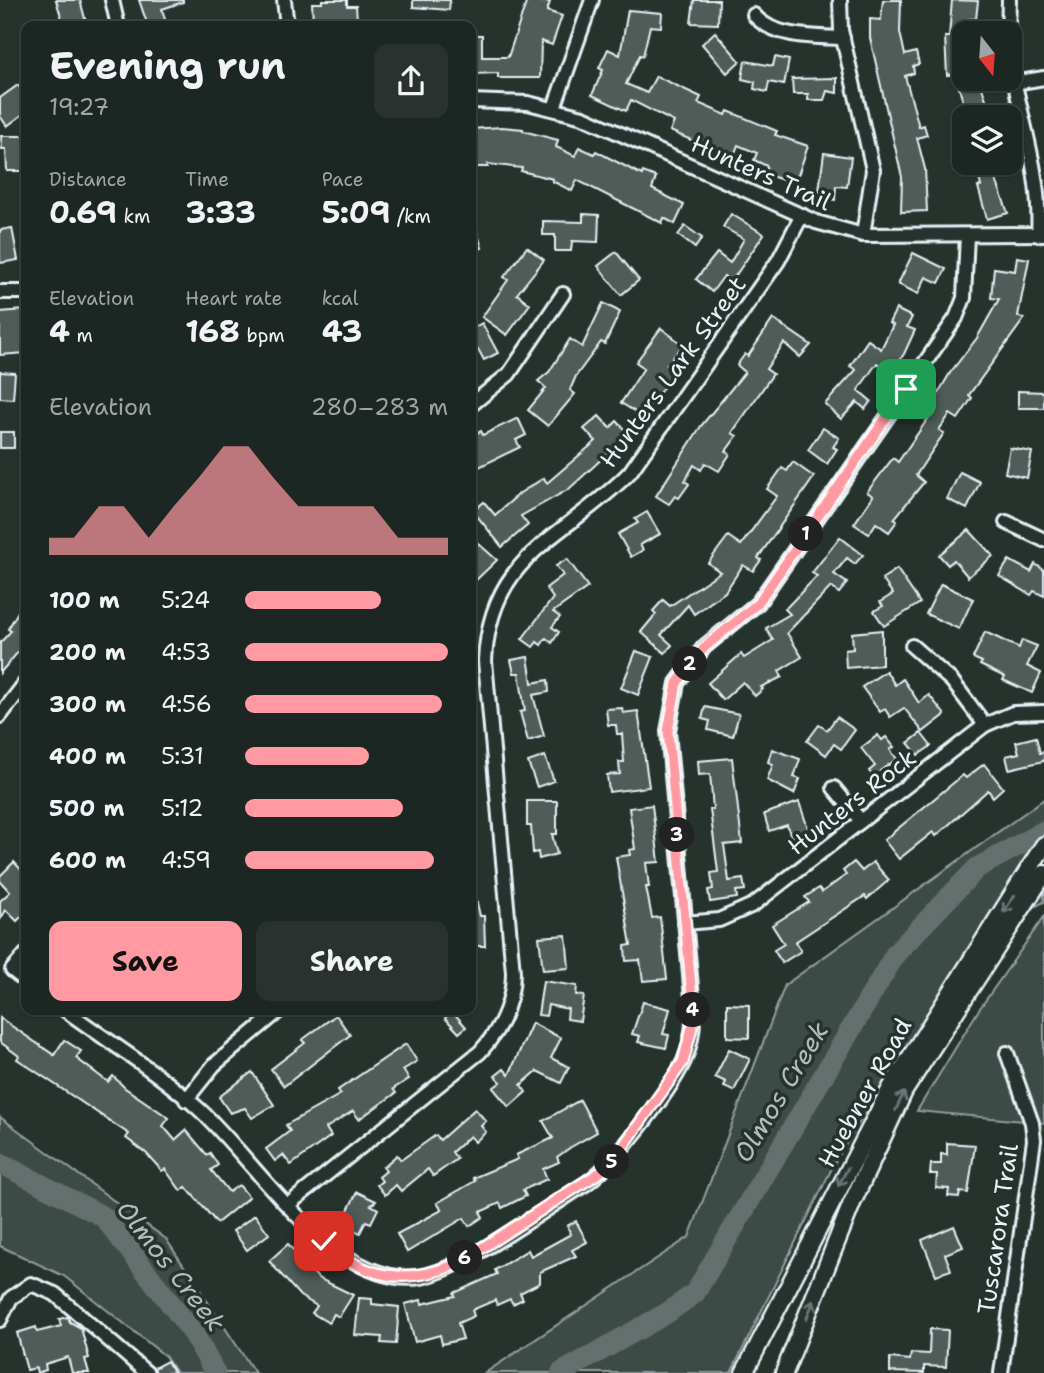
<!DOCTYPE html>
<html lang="en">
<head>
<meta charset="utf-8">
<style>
	:root { --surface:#1c2622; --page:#29322f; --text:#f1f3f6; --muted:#a0a5a5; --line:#3a4340; --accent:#ff9aa2 }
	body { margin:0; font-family:"Shantell Sans",sans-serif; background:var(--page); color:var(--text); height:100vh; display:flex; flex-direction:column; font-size:26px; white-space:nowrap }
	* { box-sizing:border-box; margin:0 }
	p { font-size:23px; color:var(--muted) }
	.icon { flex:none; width:38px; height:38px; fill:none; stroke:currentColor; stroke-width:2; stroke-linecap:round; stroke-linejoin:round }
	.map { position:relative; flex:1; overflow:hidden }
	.sheet { position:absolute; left:21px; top:21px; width:455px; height:994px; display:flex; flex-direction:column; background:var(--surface); border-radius:14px; box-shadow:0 2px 5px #0004,0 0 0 2px var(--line) }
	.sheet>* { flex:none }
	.needle { width:46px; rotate:163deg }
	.fabs { position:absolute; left:952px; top:21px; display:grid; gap:14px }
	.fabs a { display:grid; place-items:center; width:70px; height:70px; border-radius:14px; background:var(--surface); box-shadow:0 2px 5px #0004,0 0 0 2px var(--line); font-size:35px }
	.pin { position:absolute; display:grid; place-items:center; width:60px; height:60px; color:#fff; margin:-30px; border-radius:14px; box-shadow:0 4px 10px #0006 }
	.km { position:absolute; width:35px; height:35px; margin:-18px; border-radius:50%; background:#222; color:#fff; font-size:19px; line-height:35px; text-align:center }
	.round { display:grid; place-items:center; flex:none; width:74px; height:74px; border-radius:14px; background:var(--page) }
	.summary { display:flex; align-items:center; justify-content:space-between; height:119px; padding:0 28px }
	h1 { font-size:38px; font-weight:700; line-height:52px }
	.figures { display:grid; grid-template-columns:repeat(3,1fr); gap:10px; height:119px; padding:7px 28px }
	.figures div { display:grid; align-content:center }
	.figures b { font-size:30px; font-weight:700 }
	.figures small { font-size:19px; font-weight:400 }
	.figures p { font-size:19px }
	.chart { height:196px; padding:14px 28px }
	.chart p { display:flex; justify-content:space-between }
	.chart svg { width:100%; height:126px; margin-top:7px; fill:var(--accent); opacity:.7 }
	.cta { display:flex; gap:14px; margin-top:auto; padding:14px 28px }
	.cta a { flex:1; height:80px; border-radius:14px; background:var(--accent); color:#111; font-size:28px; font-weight:700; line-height:80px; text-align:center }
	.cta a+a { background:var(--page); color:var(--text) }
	ul { padding:0 28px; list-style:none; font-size:23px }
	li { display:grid; grid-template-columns:112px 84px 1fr; align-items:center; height:52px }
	li i { height:18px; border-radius:9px; background:var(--accent) }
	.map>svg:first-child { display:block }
	.green { fill:#3e4b47; stroke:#939ea0; stroke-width:2 }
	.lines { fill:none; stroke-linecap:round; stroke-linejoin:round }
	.river { stroke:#636f6d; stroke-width:21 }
	.building { fill:#505c59; stroke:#e8f1f8; stroke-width:2 }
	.minor-casing { stroke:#e8f1f8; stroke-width:18 }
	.major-casing { stroke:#e8f1f8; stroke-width:21 }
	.minor { stroke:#26332d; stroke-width:12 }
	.major { stroke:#26332d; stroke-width:16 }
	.oneway { stroke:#6a7674 }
	.route-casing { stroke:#fff; stroke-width:14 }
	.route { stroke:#ff9aa2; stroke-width:9 }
	.labels { text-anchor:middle; stroke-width:7; stroke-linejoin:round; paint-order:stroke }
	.street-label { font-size:24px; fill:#e8f1f8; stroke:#26332d }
	.water-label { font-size:26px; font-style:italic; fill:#b3bdc0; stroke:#26332d }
</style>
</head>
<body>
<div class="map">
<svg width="1044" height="1373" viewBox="0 0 1044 1373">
	<rect width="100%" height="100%" fill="#26332d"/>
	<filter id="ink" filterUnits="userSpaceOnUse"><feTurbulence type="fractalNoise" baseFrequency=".0143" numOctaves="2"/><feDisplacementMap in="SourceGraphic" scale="14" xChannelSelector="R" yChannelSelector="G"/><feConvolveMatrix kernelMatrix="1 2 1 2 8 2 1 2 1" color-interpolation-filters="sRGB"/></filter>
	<g filter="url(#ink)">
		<!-- green -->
		<g class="green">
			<path d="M 1044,799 L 1044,902 L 974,939 L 836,1160 L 731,1373 L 485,1373 L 689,1237 L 785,985 Z"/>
			<path d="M 1044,917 L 1044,1123 L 917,1111 L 978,1011 Z"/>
			<path d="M 0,1117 L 166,1239 L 255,1373 L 176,1373 L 165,1356 L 64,1276 L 0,1246 Z"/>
		</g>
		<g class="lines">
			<!-- river -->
			<g class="river">
				<path d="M 0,1163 L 104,1217 L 194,1334 L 215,1373"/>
				<path d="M 561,1373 L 667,1313 L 695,1293 L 896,953 L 977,868 L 1044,831"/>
			</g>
		</g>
		<!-- building -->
		<g class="building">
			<path d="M 56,0 L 80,0 L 87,26 L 64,26 Z"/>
			<path d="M 139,0 L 183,0 L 183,2 L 162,9 L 166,23 L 148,26 Z"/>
			<path d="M 322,0 L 347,0 L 347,6 L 356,6 L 357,19 L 313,22 L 312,3 L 322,3 Z"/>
			<path d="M 413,0 L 450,0 L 449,10 L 413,7 Z"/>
			<path d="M 527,0 L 550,2 L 547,11 L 562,16 L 552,45 L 541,41 L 540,78 L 498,78 L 498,73 L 471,74 L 471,35 L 482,35 L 482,57 L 508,57 Z"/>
			<path d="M 694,0 L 719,0 L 718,24 L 691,23 Z"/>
			<path d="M 883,0 L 901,0 L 900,32 L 905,55 L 916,52 L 919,64 L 913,66 L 914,73 L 905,76 L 919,127 L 924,125 L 927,135 L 917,138 L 925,169 L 927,211 L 901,212 L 902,177 L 870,38 L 870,19 L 881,20 Z"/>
			<path d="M 952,0 L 978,1 L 976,19 L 969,19 L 968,25 L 964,24 L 964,87 L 980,82 L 992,117 L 978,117 L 975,109 L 966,112 L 955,74 L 947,75 L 945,37 L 949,37 Z"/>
			<path d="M 628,10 L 662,13 L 661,27 L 650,26 L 643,56 L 640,55 L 626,84 L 647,93 L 656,76 L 701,97 L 698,103 L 726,115 L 728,111 L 777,131 L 775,135 L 808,146 L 795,184 L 765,174 L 767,166 L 754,160 L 757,153 L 738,145 L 733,158 L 670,131 L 674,122 L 631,100 L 626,111 L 592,95 L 603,70 L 599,68 L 608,49 L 620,55 Z"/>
			<path d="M 715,32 L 740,61 L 727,73 L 702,44 Z"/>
			<path d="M 775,57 L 789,60 L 784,85 L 769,82 L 767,92 L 754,89 L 755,82 L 742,79 L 745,61 L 773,66 Z"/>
			<path d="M 837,78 L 837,93 L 827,91 L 824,100 L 808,100 L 808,94 L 793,94 L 792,79 Z"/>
			<path d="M 18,85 L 26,97 L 26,112 L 7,126 L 0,116 L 0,98 Z"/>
			<path d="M 502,127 L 523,129 L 523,131 L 558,140 L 556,147 L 575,156 L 579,147 L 594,154 L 596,151 L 642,175 L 643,172 L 656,177 L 652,189 L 684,205 L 675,224 L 664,218 L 662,223 L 577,180 L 572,191 L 552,181 L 553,179 L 521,171 L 522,168 L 488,164 L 488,167 L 471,167 L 471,129 Z"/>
			<path d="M 1,136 L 26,136 L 24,171 L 7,171 L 6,149 L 2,149 Z"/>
			<path d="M 824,153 L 851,157 L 847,187 L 836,186 L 835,200 L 818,198 Z"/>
			<path d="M 980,163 L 990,163 L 1008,213 L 987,219 L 978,187 L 981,186 L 978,174 L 982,173 Z"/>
			<path d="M 583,214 L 599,215 L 598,242 L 572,241 L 571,251 L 555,251 L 555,235 L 543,235 L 543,221 L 583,222 Z"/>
			<path d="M 731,214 L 764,234 L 731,282 L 724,276 L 712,292 L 696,279 L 717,253 L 730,263 L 744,239 L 723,227 Z"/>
			<path d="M 471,217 L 473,217 L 482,248 L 471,251 Z"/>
			<path d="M 685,226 L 702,238 L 695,248 L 678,235 Z"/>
			<path d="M 12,228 L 18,260 L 0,263 L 0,230 Z"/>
			<path d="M 527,247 L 544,260 L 517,294 L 530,304 L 507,335 L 482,317 L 508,280 L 504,277 Z"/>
			<path d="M 616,252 L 639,280 L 621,295 L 598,266 Z"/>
			<path d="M 913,253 L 946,269 L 939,283 L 926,277 L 918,294 L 898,284 Z"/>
			<path d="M 1017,257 L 1029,259 L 1018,316 L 1024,319 L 969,395 L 972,398 L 958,419 L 950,414 L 939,430 L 944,433 L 916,475 L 924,482 L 894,519 L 897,521 L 889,532 L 876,523 L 869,534 L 854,524 L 873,496 L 867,492 L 893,458 L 898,462 L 929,417 L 935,404 L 933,402 L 950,373 L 977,338 L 999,299 L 991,298 L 994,268 L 1015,271 Z"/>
			<path d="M 603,303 L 620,312 L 605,344 L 601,342 L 576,376 L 570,390 L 575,394 L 548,426 L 528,410 L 546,388 L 538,381 L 549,372 L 570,339 L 582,347 Z"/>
			<path d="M 896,309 L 912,317 L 907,327 L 915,330 L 904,354 L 891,372 L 877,363 L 858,390 L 871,401 L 865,409 L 857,402 L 841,419 L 825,404 L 856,370 L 850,366 L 868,340 L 881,349 L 893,325 L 889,323 Z"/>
			<path d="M 25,310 L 26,353 L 0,355 L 0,312 Z"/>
			<path d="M 773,319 L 811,345 L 800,357 L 784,343 L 766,369 L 773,374 L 732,433 L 737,436 L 726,451 L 730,454 L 719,471 L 705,463 L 701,470 L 694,465 L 685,481 L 689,484 L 679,498 L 675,496 L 669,504 L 656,496 L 701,426 L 745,372 L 737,365 L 745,354 L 748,356 Z"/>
			<path d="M 482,323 L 498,353 L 484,360 L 478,349 L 471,352 L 471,329 Z"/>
			<path d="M 661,328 L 683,345 L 667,365 L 675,372 L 642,416 L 621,403 L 644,368 L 636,362 Z"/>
			<path d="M 0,372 L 15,373 L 13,399 L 0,398 Z"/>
			<path d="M 1018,391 L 1044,392 L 1044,408 L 1018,408 Z"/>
			<path d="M 599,416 L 610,428 L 617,421 L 629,434 L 569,489 L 521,516 L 528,525 L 502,547 L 473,511 L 484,502 L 495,515 L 520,493 L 544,478 L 547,483 L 596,441 L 584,429 Z"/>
			<path d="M 518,418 L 526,435 L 516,440 L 520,447 L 471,471 L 471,436 L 481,431 L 483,435 Z"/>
			<path d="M 823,428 L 839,438 L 833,447 L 837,449 L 827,464 L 808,450 Z"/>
			<rect x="0" y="432" width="14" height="16"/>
			<path d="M 1010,448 L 1032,452 L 1027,478 L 1005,473 Z"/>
			<path d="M 793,462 L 814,477 L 758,558 L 761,560 L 753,571 L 743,565 L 725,592 L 694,614 L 688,605 L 661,635 L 672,645 L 665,653 L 641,632 L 656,614 L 653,611 L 663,600 L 670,606 L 720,572 L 708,563 L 728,536 L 741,545 L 777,496 L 767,489 L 782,468 L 787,471 Z"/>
			<path d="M 960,472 L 980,482 L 967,509 L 947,499 Z"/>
			<path d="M 647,512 L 660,534 L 640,545 L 643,550 L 631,557 L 618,534 L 638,523 L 635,519 Z"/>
			<path d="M 969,530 L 993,556 L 968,577 L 954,560 L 948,565 L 939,555 Z"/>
			<path d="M 471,537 L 497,560 L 471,585 Z"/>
			<path d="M 840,537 L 863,555 L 855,564 L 847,558 L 834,574 L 847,583 L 839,593 L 831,587 L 787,633 L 802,657 L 779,671 L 782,677 L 761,687 L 763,689 L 755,696 L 743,682 L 723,700 L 708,683 L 741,654 L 744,658 L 773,640 L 766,628 L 790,614 L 785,609 L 817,576 L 812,573 Z"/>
			<path d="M 567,559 L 588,587 L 553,612 L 560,617 L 552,627 L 559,632 L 552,643 L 546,638 L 541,645 L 537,642 L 533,647 L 522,639 L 553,598 L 546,588 L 563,575 L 556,566 Z"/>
			<path d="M 1009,560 L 1031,572 L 1035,564 L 1044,570 L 1044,596 L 1034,591 L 1031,595 L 999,576 Z"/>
			<path d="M 897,569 L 920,603 L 884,626 L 874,611 L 883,606 L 880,602 L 893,594 L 882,579 Z"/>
			<path d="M 941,584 L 973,599 L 959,629 L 926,614 Z"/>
			<path d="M 26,598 L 26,636 L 19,651 L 0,673 L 0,643 L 11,631 L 8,629 Z"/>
			<path d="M 882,630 L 882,665 L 846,668 L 845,650 L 853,649 L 852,633 Z"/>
			<path d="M 985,632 L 1019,648 L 1022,640 L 1037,646 L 1027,666 L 1041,673 L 1032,693 L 1003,680 L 1005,677 L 980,665 L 982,662 L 973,658 Z"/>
			<path d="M 636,651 L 653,657 L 638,695 L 621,688 Z"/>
			<path d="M 528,657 L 532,683 L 548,680 L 549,692 L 533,695 L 544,736 L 528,741 L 520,712 L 525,711 L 519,673 L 514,673 L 511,660 Z"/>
			<path d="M 886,671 L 895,685 L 903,679 L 919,703 L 929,695 L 945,715 L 923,732 L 904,708 L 890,717 L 885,709 L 880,712 L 862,687 Z"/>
			<path d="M 705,707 L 739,714 L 733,736 L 708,730 L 710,721 L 702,719 Z"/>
			<path d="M 622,708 L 623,713 L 638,711 L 649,787 L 609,792 L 607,775 L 620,774 L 619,762 L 624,762 L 622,734 L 617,734 L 616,725 L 608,725 L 606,709 Z"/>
			<path d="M 837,717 L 855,730 L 841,749 L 834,744 L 826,755 L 807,741 L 819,725 L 827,730 Z"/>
			<path d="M 921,733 L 931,746 L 918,755 L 908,743 Z"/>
			<path d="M 878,735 L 882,740 L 886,737 L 894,747 L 890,750 L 897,759 L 880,771 L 883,775 L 876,781 L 869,771 L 875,766 L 861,748 Z"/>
			<path d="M 1036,737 L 1040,753 L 1044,752 L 1044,761 L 1009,769 L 1006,756 L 1019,753 L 1016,742 Z"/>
			<path d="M 772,749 L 800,759 L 794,777 L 800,779 L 794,794 L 767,780 L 773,764 L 768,762 Z"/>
			<path d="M 545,756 L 554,781 L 537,787 L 528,762 Z"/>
			<path d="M 732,758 L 742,843 L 724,845 L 729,881 L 743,879 L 745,890 L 736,891 L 737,898 L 710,902 L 708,890 L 713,889 L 711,873 L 718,872 L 710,809 L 713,809 L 710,774 L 699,775 L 698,761 Z"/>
			<path d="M 984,764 L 1003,788 L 993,797 L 988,790 L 936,836 L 933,832 L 899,859 L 884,840 L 963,775 L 966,778 Z"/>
			<path d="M 527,801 L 557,801 L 557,834 L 552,834 L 557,854 L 539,859 L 538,852 L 533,853 L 531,826 L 527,826 Z"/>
			<path d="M 799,802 L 809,831 L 791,837 L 787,825 L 769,831 L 764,814 Z"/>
			<path d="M 652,805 L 659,862 L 646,863 L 649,887 L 646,887 L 652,918 L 660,917 L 667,979 L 643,981 L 640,960 L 626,961 L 625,946 L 631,945 L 616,857 L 630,855 L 629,850 L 635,849 L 629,808 Z"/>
			<path d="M 14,862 L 26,875 L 26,912 L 17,921 L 6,910 L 0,920 L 0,901 L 10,892 L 0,881 L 0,876 Z"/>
			<path d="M 854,862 L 862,871 L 873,862 L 889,880 L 867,899 L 865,896 L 795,942 L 801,951 L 782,963 L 774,950 L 784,944 L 772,925 L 809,902 L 805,897 L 819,888 L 822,892 L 846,875 L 843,871 Z"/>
			<path d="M 475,894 L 480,916 L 484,916 L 485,946 L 471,946 L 471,895 Z"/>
			<path d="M 566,935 L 569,968 L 543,970 L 539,937 Z"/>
			<path d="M 543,981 L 577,986 L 576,995 L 584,996 L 580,1021 L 567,1019 L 568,1009 L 548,1005 L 546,1016 L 538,1015 Z"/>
			<path d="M 643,1002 L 670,1009 L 663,1034 L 669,1035 L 666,1048 L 638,1042 L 640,1036 L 632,1034 Z"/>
			<path d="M 727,1004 L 749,1005 L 749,1038 L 727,1037 Z"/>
			<path d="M 452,1011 L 466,1027 L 459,1033 L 445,1018 Z"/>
			<path d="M 336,1015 L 350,1035 L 284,1086 L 271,1069 L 305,1043 L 302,1040 Z"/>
			<path d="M 0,1018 L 54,1055 L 64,1040 L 81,1051 L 76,1058 L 108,1082 L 113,1076 L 125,1088 L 169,1118 L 163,1126 L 175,1140 L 186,1130 L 207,1155 L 210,1153 L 218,1165 L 211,1170 L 229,1192 L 239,1185 L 249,1197 L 217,1223 L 186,1187 L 181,1191 L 165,1169 L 162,1171 L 146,1153 L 126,1138 L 129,1134 L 17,1059 L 19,1056 L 0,1042 Z"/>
			<path d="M 532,1023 L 561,1038 L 551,1058 L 569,1067 L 561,1083 L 537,1071 L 521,1085 L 526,1092 L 509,1107 L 493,1088 L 501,1082 L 495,1076 L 504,1069 L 509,1075 Z"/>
			<path d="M 406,1044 L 417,1061 L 403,1070 L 409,1079 L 393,1089 L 396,1093 L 359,1119 L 353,1111 L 326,1128 L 331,1136 L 291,1165 L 283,1155 L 275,1161 L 266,1149 L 290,1131 L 286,1125 L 341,1094 L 338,1090 Z"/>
			<path d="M 729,1049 L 750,1059 L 734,1091 L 724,1087 L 726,1082 L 715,1077 Z"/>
			<path d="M 252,1072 L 274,1105 L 252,1118 L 245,1108 L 230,1113 L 219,1097 Z"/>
			<path d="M 580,1100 L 597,1132 L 571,1147 L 557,1157 L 559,1162 L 543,1169 L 547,1179 L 523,1190 L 526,1196 L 502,1208 L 500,1203 L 480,1212 L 483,1217 L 469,1226 L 464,1218 L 407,1252 L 397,1234 L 442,1210 L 437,1203 L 475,1181 L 473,1178 L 518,1159 L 516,1155 L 553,1138 L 543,1121 Z"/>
			<path d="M 475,1109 L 486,1121 L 481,1126 L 486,1132 L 475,1142 L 470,1136 L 452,1152 L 457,1159 L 433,1176 L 428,1169 L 401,1191 L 396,1185 L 385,1195 L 377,1185 L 382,1181 L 379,1177 L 386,1171 L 383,1167 L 397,1155 L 401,1160 L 436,1135 L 440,1140 Z"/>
			<path d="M 947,1143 L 975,1145 L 968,1193 L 960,1192 L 959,1197 L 948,1196 L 949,1189 L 936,1188 L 937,1174 L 930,1174 L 931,1164 L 941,1164 L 941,1154 L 947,1155 Z"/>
			<path d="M 357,1192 L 376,1201 L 371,1205 L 378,1209 L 371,1223 L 366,1221 L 360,1233 L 341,1224 Z"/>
			<path d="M 255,1215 L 269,1234 L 247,1250 L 233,1231 Z"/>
			<path d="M 576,1221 L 587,1242 L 572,1250 L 576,1256 L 540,1272 L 540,1283 L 520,1293 L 523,1299 L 513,1304 L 510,1299 L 497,1305 L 495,1300 L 472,1310 L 474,1316 L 458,1323 L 463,1339 L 442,1344 L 440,1335 L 415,1342 L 405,1304 L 421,1300 L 422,1304 L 455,1296 L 454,1293 L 497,1274 L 495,1270 L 528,1250 L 531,1256 L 571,1234 L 567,1226 Z"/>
			<path d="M 954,1226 L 963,1247 L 945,1254 L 951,1270 L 936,1275 L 922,1240 Z"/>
			<path d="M 288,1244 L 318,1278 L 353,1295 L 339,1317 L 334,1314 L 329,1323 L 312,1313 L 317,1306 L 300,1296 L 269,1261 Z"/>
			<path d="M 359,1298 L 372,1299 L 372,1304 L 399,1307 L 396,1344 L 381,1343 L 382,1337 L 355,1335 Z"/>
			<path d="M 68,1317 L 70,1322 L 81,1328 L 89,1358 L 85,1359 L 89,1373 L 72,1373 L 68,1357 L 45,1364 L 46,1370 L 37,1373 L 36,1368 L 27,1370 L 17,1333 L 36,1327 L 37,1332 L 61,1326 L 59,1319 Z"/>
			<path d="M 930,1329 L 948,1330 L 946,1367 L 924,1366 L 924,1373 L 890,1372 L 890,1358 L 910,1360 L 911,1353 L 929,1354 Z"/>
			<path d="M 167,1361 L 174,1373 L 156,1373 L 154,1368 Z"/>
		</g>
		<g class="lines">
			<defs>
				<g id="minor">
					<path d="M 112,0 L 118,26"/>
					<path d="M 284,0 L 287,26"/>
					<path d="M 840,0 L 841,30 L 873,170 L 863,235"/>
					<path d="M 754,15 C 773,38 816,37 843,38"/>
					<path d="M 1008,33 L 1009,0"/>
					<path d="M 1010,59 C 1020,118 1042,174 1038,235"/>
					<path d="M 1014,83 L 1044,78"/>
					<path d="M 471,101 L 528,103 L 583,117 L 816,222 L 863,235 L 1044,234"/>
					<path d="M 554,108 L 592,0"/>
					<path d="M 0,292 L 26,292"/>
					<path d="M 471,405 L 509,374 L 563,294"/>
					<path d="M 1006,522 L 1044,540"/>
					<path d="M 912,646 L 952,681 L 985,725"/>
					<path d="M 0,716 L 26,682"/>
					<path d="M 834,788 L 861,821"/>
					<path d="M 685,923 L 719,920 L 753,905 L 985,725 L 1013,713 L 1044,712"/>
					<path d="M 26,954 L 12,970 L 26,981"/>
					<path d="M 65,1010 C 109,1042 161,1074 201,1111 C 257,1163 335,1289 420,1277 C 462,1270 542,1211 581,1187 C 611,1169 669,1093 684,1061 C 691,1045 694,1027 693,1009 L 668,731 L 677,683 L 704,647 L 758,603 L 956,318 L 964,298 L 967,235"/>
					<path d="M 186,1100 L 214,1065 L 280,1010"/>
					<path d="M 289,1204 L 480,1052 C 501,1029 513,1003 513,972 L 485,661 C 490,552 565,539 630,472 L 778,261 L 802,215"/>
					<path d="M 0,1320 L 11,1298 L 31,1284 L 55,1294 L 147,1373"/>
					<path d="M 1001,1373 L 1034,1140 L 1032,1123 L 1007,1053"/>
				</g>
				<g id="major">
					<path d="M 744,1373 L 891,1088 L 1044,845"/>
					<path d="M 784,1373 L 852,1203 L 904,1091 L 1044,874"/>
				</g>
			</defs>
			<!-- minor casing -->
			<use href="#minor" class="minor-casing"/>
			<!-- major casing -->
			<use href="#major" class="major-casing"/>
			<!-- minor -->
			<use href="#minor" class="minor"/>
			<!-- major -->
			<use href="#major" class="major"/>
		</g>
		<!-- one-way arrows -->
		<defs><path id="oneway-shaft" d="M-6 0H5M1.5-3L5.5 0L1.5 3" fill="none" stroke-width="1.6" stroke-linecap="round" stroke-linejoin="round" transform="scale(1.75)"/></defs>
		<g class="oneway">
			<use href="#oneway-shaft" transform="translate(1009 904) rotate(123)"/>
			<use href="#oneway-shaft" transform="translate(900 1101) rotate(-65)"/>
			<use href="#oneway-shaft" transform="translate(843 1177) rotate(118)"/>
			<use href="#oneway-shaft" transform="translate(810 1310) rotate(-69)"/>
		</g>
	</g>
	<g class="lines" filter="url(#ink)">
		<defs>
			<path id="route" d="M 324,1241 C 366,1280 405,1285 457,1264 L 602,1171 L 615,1158 L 683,1062 L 694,1020 L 668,731 L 677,683 L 704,648 L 758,603 L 906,389"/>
		</defs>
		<!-- route casing -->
		<use href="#route" class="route-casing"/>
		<!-- route -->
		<use href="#route" class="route"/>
	</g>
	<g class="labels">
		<!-- street labels -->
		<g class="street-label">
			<text transform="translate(761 173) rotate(24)" y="8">Hunters Trail</text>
			<text transform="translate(673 372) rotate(-54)" y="8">Hunters Lark Street</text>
			<text transform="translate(852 802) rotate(-38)" y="8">Hunters Rock</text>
			<text transform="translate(865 1093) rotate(-61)" y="8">Huebner Road</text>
			<text transform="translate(998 1229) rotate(-82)" y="8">Tuscarora Trail</text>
		</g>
		<!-- water labels -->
		<g class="water-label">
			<text transform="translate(781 1092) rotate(-59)" y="9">Olmos Creek</text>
			<text transform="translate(171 1266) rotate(52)" y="9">Olmos Creek</text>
		</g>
	</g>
</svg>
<div class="fabs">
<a><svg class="needle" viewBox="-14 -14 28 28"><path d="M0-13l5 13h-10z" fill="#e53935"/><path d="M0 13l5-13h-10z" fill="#a0a5a5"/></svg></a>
<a><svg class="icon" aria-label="layers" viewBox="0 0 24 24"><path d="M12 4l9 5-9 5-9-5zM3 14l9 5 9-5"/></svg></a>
</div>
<div class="pin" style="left:906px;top:389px;background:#1e9e55"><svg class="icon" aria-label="arrive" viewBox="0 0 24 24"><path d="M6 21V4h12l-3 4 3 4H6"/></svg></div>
<div class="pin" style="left:324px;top:1241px;background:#d93025"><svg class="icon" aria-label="check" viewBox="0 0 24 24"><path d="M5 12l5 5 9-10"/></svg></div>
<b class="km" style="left:806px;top:534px">1</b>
<b class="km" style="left:690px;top:664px">2</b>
<b class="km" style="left:677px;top:835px">3</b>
<b class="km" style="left:693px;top:1010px">4</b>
<b class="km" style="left:612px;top:1162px">5</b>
<b class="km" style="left:465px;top:1258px">6</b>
<section class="sheet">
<div class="summary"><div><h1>Evening run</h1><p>19:27</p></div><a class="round"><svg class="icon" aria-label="share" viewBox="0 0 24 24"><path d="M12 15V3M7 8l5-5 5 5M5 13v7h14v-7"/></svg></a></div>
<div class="figures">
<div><p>Distance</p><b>0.69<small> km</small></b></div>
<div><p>Time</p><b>3:33</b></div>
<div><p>Pace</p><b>5:09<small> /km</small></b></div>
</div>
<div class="figures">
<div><p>Elevation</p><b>4<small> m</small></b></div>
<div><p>Heart rate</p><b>168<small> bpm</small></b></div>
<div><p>kcal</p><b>43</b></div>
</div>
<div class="chart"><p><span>Elevation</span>280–283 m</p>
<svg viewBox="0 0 160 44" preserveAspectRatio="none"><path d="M0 44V38L10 38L20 27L30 27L40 38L50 27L60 17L70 6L80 6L90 17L100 27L110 27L120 27L130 27L140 38L150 38L160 38V44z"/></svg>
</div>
<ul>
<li><b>100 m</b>5:24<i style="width:67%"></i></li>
<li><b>200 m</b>4:53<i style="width:100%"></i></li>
<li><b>300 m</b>4:56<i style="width:97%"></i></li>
<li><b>400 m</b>5:31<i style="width:61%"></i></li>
<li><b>500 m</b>5:12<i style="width:78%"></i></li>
<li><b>600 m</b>4:59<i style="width:93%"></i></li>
</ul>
<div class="cta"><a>Save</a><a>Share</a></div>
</section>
</div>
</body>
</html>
